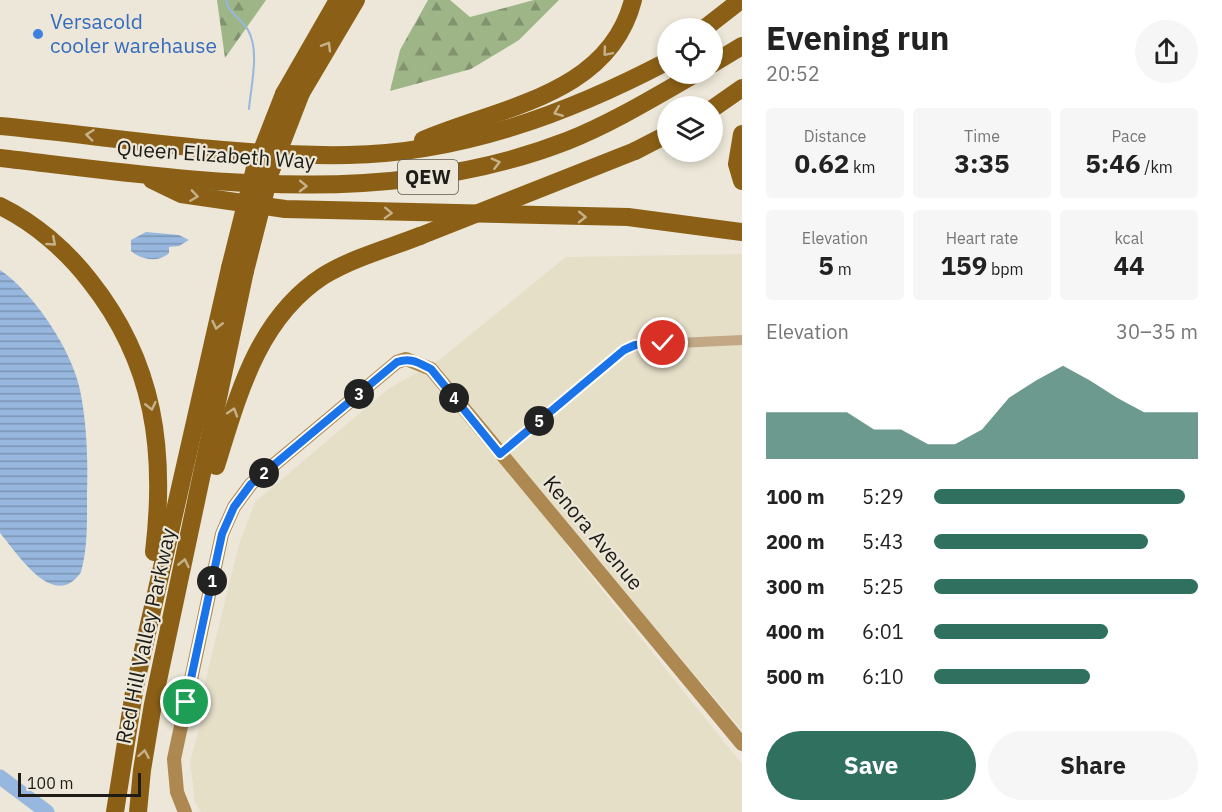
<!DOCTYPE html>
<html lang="en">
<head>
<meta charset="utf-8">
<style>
	:root { --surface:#fff; --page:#f6f6f6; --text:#222; --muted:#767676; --accent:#30705f }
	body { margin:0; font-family:"IBM Plex Sans",sans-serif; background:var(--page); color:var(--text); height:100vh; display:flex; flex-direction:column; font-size:22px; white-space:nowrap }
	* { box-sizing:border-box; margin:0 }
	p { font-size:20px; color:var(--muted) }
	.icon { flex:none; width:33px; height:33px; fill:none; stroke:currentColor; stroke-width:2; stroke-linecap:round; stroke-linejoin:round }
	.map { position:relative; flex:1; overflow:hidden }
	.side { display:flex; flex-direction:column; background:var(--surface); width:480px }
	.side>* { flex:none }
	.controls { position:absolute; left:657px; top:18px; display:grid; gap:12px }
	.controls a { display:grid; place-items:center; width:66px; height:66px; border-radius:50%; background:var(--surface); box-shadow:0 3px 9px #0003; font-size:30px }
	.scale { position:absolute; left:18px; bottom:15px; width:123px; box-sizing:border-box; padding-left:6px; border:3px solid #1d1c16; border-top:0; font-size:16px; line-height:21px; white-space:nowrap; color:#1d1c16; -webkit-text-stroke:4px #ece7d8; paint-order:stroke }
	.pin { position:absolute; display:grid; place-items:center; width:51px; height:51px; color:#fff; margin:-26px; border:3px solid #fff; border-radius:50%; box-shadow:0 2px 6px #0007 }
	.km { position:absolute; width:30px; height:30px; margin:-15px; border-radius:50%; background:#222; color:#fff; font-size:16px; line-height:30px; text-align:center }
	.round { display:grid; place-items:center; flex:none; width:63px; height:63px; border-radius:32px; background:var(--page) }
	.head { display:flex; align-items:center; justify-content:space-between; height:102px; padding:0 24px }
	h1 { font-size:33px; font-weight:700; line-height:45px }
	.figures { display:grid; grid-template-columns:repeat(3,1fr); gap:9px; height:102px; padding:6px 24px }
	.figures div { display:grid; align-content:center; border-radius:6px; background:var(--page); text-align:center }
	.figures b { font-size:26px; font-weight:700 }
	.figures small { font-size:16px; font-weight:400 }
	.figures p { font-size:16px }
	.chart { height:168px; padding:12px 24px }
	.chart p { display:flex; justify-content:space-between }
	.chart svg { width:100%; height:108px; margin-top:6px; fill:var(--accent); opacity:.7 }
	.cta { display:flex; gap:12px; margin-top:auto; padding:12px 24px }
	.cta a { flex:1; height:69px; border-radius:36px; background:var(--accent); color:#fff; font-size:24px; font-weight:700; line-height:69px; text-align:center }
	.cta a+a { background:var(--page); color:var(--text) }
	ul { padding:0 24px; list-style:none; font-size:20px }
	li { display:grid; grid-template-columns:96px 72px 1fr; align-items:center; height:45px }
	li i { height:15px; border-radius:8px; background:var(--accent) }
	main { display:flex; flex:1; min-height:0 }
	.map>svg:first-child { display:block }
	.built { fill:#e6dfc8 }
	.forest { fill:url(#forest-firs) }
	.water { fill:url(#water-rules) }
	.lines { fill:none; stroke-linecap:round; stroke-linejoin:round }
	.stream { stroke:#97b7de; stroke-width:2 }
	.river { stroke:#97b7de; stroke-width:15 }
	.street { stroke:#c2a885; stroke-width:10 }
	.secondary { stroke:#ae8851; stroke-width:14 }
	.highway { stroke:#8b6016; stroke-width:18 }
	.highway-bridge { stroke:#8b6016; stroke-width:18 }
	.oneway { stroke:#c5b18a }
	.route-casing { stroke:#fff; stroke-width:12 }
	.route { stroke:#1a73e8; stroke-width:8 }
	.shop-dot { fill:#3f7fe0; stroke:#ece7d8; stroke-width:2 }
	.labels { text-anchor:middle; stroke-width:4.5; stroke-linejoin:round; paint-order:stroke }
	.shield { fill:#ece7d8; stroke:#5b5950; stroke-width:1.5 }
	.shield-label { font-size:20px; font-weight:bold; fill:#1d1c16 }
	.shop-label { font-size:21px; fill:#366cbe; stroke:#ece7d8; text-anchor:start }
	.street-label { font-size:21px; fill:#1d1c16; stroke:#ece7d8 }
</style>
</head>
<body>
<main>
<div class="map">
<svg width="742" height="812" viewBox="0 0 742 812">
	<defs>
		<pattern id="forest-firs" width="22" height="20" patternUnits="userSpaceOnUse" patternTransform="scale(1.5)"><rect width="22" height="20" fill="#9eb588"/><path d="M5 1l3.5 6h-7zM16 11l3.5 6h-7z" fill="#80926e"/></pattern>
		<pattern id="water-rules" width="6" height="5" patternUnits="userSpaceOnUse" patternTransform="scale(1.5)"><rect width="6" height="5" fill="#97b7de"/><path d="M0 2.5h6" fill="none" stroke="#7b94b3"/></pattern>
	</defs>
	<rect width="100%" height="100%" fill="#ece7d8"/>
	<!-- built -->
	<path class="built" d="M 742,254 L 742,730 L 576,536 L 566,545 L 742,764 L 742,812 L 201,812 L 195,802 L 190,761 L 201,722 L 202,695 L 239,544 L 255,502 L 388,389 L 439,360 L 566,257 Z"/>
	<!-- forest -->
	<g class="forest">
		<path d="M 217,0 L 266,0 L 225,58 Z"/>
		<path d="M 428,0 L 450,0 L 470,17 L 534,0 L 559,0 L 519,40 L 471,69 L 390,91 L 400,50 Z"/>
	</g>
	<!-- water -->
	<g class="water">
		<path d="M 146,232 L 179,235 L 189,240 L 179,246 L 169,247 L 169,253 C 159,263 141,260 131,251 L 131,240 Z"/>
		<path d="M 0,270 C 33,292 72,350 80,390 C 87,424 88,460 87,494 C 87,520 88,547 81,572 C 54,612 18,554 0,533 Z"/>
	</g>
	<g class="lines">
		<!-- stream -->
		<path class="stream" d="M 226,0 C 228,13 242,19 248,30 C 260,51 251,85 249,109"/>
		<!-- river -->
		<path class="river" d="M 0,777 L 47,812"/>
		<!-- street -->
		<path class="street" d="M 500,454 L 624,350 L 635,345 L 742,340"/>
		<!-- secondary -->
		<path class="secondary" d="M 185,812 L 177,792 L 174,759 L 222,534 L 234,507 L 251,484 L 397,362 L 406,359 L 431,369 L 742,744"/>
		<!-- highway -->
		<g class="highway">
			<path d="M 705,28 L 741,0"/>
			<path d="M 712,64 L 742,46"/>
			<path d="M 301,93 L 356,0"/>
			<path d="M 284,94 L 338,0"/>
			<path d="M 712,109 L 742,88"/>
			<path d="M 0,126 C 114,137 234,157 348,155 C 462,153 569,113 668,61"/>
			<path d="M 742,134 L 737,164 L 742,181"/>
			<path d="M 423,140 C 500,107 609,95 633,0"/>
			<path d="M 635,151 L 668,134"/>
			<path d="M 0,158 C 189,180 384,212 567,141 C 612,123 653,98 695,74"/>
			<path d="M 152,180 L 181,194 L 285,209 L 628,217 L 742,232"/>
			<path d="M 0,206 C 35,223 67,251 90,281 C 155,363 166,451 154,552"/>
			<path d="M 216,466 C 238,396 257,319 323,276 C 352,258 389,248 420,236"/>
			<path d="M 115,812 L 135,686 L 230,268"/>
			<path d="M 138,812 L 142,770 L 153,704 L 245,271"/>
		</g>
		<!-- highway-bridge -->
		<g class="highway-bridge">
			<path d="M 420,236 L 635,151"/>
			<path d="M 230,268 L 255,168 L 284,94"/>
			<path d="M 245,271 L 270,173 L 301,93"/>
		</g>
	</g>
	<!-- one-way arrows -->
	<defs><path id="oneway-chevron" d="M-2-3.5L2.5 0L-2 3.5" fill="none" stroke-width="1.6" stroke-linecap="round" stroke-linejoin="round" transform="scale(1.5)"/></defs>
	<g class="oneway">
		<use href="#oneway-chevron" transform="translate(327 46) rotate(-59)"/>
		<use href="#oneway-chevron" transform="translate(607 52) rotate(130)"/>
		<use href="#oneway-chevron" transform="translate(558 112) rotate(158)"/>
		<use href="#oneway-chevron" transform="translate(90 135) rotate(-174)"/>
		<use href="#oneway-chevron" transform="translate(496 163) rotate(-14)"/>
		<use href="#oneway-chevron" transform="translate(303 186) rotate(1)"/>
		<use href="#oneway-chevron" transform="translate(194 196) rotate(8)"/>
		<use href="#oneway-chevron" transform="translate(388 213) rotate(2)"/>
		<use href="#oneway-chevron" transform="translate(582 217) rotate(1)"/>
		<use href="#oneway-chevron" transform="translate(52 242) rotate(41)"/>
		<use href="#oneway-chevron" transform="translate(217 325) rotate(103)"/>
		<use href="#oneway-chevron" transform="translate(151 406) rotate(77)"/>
		<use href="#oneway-chevron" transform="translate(233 412) rotate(-72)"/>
		<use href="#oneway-chevron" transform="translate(184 563) rotate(-77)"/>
		<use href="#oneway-chevron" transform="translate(144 754) rotate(-80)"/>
	</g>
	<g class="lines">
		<defs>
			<path id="route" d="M 186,702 L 222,534 L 234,507 L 251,484 L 397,362 C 411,357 419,363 431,369 L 500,454 L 624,350 L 635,345 L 663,343"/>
		</defs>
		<!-- route casing -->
		<use href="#route" class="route-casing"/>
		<!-- route -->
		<use href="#route" class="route"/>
	</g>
	<!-- markers -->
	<circle class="shop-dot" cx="38" cy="34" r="6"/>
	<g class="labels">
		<!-- shield labels -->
		<rect class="shield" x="398" y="160" width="60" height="34" rx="4.5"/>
		<g class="shield-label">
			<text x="428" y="184">QEW</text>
		</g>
		<!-- shop labels -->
		<g class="shop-label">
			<text x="50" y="29">Versacold<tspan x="50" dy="24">cooler warehause</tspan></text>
		</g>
		<!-- street labels -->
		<g class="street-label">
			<text transform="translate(216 155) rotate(4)" y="7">Queen Elizabeth Way</text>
			<text transform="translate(593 533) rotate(50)" y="7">Kenora Avenue</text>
			<text transform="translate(146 636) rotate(-78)" y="7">Red Hill Valley Parkway</text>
		</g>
	</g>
</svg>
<div class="controls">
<a><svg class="icon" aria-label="locate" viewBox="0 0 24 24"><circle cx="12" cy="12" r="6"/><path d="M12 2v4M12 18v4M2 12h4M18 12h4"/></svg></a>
<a><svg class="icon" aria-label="layers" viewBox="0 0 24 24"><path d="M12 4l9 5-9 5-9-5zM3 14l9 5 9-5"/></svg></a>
</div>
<div class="scale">100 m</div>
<div class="pin" style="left:186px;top:702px;background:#1e9e55"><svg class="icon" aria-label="arrive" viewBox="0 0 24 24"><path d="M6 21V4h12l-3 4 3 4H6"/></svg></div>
<div class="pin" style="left:663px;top:343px;background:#d93025"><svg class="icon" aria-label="check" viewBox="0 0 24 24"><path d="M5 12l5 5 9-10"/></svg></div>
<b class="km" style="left:212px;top:581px">1</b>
<b class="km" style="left:264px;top:473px">2</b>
<b class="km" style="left:359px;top:394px">3</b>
<b class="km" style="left:454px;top:398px">4</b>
<b class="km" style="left:539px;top:421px">5</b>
</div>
<section class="side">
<div class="head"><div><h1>Evening run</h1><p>20:52</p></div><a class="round"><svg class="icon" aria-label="share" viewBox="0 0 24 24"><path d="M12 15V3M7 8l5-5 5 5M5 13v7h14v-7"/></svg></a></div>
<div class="figures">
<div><p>Distance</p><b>0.62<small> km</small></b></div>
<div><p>Time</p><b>3:35</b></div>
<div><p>Pace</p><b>5:46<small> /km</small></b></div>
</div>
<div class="figures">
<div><p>Elevation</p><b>5<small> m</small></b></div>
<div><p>Heart rate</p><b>159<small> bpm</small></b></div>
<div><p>kcal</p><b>44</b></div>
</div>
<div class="chart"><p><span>Elevation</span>30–35 m</p>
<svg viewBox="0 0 160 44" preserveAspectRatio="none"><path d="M0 44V25L10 25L20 25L30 25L40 32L50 32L60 38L70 38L80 32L90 19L100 12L110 6L120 12L130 19L140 25L150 25L160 25V44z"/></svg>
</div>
<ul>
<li><b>100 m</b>5:29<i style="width:95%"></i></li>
<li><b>200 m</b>5:43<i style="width:81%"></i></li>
<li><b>300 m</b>5:25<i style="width:100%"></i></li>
<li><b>400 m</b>6:01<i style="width:66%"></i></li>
<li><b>500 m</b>6:10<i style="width:59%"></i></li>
</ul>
<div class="cta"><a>Save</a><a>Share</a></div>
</section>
</main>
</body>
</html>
